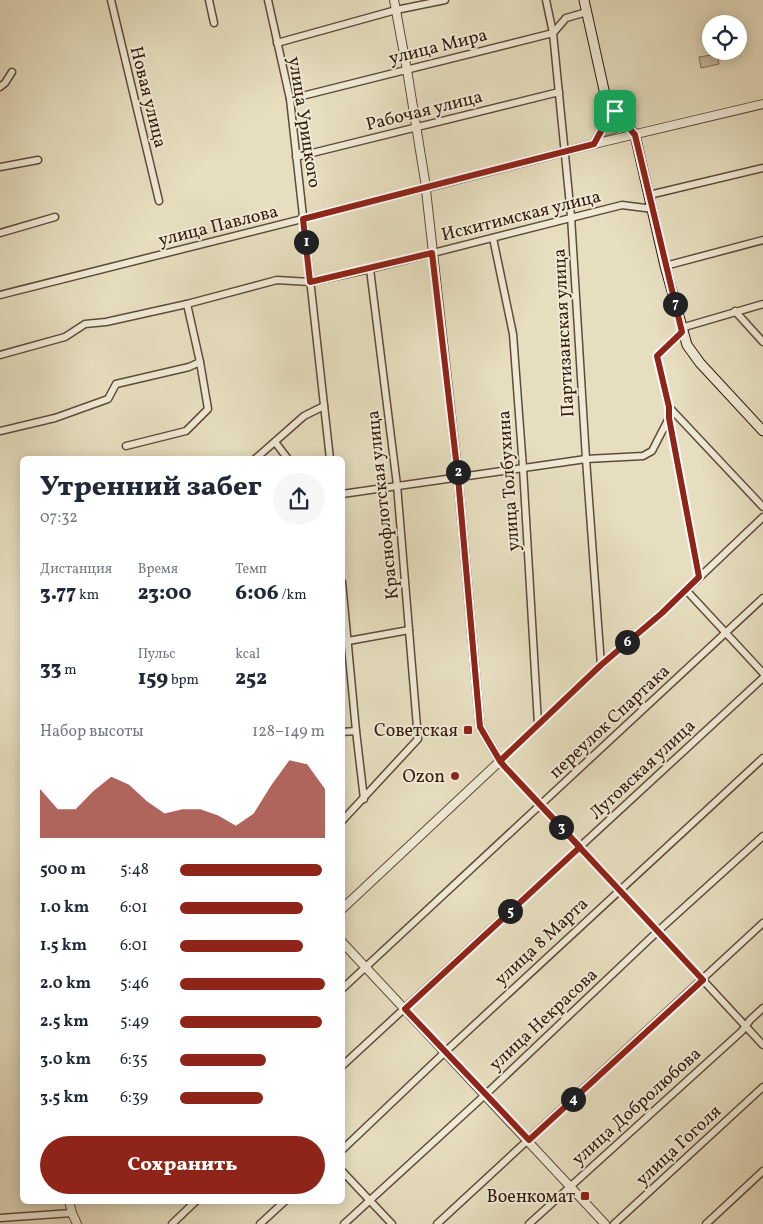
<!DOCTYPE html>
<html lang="ru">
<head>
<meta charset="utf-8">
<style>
	:root { --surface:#fff; --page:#f6f6f7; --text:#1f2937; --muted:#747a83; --accent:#8f2418 }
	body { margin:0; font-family:Vollkorn,serif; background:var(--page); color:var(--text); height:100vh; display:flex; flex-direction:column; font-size:19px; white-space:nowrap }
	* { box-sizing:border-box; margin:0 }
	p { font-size:16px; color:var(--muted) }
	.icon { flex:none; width:28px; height:28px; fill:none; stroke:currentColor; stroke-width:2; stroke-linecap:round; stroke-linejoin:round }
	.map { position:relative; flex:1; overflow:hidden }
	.details { position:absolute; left:20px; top:456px; width:325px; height:748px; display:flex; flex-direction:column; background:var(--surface); border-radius:8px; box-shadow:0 2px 12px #0003 }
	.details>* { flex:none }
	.tools { position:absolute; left:702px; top:15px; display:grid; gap:10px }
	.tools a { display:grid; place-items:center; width:45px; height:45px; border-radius:50%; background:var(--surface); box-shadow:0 2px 12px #0003; font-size:25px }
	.pin { position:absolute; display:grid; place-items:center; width:42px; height:42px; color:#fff; margin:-21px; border-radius:10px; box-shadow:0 2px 8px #0006 }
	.km { position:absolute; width:25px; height:25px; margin:-12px; border-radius:50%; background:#222; color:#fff; font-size:14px; line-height:25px; text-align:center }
	.round { display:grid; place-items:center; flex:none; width:52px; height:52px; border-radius:26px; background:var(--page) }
	.summary { display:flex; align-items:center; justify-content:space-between; height:85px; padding:0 20px }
	h1 { font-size:28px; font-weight:800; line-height:38px }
	.figures { display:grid; grid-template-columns:repeat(3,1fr); gap:8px; height:85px; padding:5px 20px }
	.figures div { display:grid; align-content:center }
	.figures b { font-size:21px; font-weight:800 }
	.figures small { font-size:14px; font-weight:400 }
	.figures p { font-size:14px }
	.chart { height:140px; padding:10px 20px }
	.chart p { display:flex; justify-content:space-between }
	.chart svg { width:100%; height:90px; margin-top:5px; fill:var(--accent); opacity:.7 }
	.primary-button { display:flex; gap:10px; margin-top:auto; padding:10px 20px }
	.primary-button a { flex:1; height:58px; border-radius:30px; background:var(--accent); color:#fff; font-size:20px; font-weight:800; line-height:58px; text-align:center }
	ul { padding:0 20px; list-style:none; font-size:16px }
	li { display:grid; grid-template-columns:80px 60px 1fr; align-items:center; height:38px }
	li i { height:12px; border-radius:6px; background:var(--accent) }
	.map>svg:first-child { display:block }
	.grass { fill:#c8bda1; stroke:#7e6b58 }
	.park { fill:url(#park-tufts); stroke:#7e6b58 }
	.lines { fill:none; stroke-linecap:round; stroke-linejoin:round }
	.minor-casing { stroke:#604a3a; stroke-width:9 }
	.tertiary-casing { stroke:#604a3a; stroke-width:10 }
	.secondary-casing { stroke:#33190e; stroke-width:11 }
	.minor { stroke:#efead5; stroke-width:6 }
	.tertiary { stroke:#efead5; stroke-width:8 }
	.secondary { stroke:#efead5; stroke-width:9 }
	.route-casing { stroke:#fff; stroke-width:10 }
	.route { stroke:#8f2418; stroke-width:6 }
	.poi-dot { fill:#8f2418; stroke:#efead5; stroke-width:2 }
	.labels { text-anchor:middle; stroke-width:4; stroke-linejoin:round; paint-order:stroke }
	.street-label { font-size:18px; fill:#33190e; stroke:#efead5 }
	.poi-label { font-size:18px; fill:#33190e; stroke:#efead5; text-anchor:end }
</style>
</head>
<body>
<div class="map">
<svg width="763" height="1224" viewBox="0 0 763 1224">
	<defs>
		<pattern id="park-tufts" width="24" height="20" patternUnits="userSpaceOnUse" patternTransform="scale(1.25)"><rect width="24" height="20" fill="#c8bda1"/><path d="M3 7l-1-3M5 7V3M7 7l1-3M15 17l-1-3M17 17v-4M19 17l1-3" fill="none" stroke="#aca289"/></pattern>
	</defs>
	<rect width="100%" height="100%" fill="#e6debf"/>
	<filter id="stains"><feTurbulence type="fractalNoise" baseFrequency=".004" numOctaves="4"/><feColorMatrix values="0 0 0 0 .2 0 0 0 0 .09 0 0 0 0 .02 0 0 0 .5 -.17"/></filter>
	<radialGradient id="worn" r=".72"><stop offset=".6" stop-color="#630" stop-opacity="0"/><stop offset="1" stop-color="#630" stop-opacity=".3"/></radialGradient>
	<!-- grass -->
	<path class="grass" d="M 610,107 L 620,130 L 618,132 L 600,138 Z"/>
	<!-- park -->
	<path class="park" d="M 717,54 L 719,64 L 701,68 L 699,57 Z"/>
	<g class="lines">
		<defs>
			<g id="minor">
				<path d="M 111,0 L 159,201"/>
				<path d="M 209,0 L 214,23"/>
				<path d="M 268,0 L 290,99 L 330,459"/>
				<path d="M 546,0 L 553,33 L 571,216 L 586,459 L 601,665"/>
				<path d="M 277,43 L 396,10 L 445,0"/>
				<path d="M 0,87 L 5,83 L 12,72"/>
				<path d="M 290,99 L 553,33 L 566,18 L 587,12"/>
				<path d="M 296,157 L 559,92"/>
				<path d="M 0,167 L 38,160"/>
				<path d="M 649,195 L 763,168"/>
				<path d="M 0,233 L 55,217"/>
				<path d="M 493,238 L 513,334 L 523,468 L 538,724"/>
				<path d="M 665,266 L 763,240"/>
				<path d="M 0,295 L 425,188"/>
				<path d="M 735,311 L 763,342"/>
				<path d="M 681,328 L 763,304"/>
				<path d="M 682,332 L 657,356 L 669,407 L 669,418 L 699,577"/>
				<path d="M 0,355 L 65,337 L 85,324 L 106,322 L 187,304 L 277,280 L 310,282 L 370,269 L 622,205 L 653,209"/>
				<path d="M 669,407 L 763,507"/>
				<path d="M 0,431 L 55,418 L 108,399 L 116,384 L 189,367 L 200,362"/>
				<path d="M 275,442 L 288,459"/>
				<path d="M 126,446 L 186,431 L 208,409 L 200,362 L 187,304"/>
				<path d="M 255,459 L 304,416 L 324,406"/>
				<path d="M 342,494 L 586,459 L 643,456 L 652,451 L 669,418"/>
				<path d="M 763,517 L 662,613 L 601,665 L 500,761 L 763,1045"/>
				<path d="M 342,582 L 356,731 L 364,799"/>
				<path d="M 686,590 L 763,673"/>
				<path d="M 342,646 L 348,641 L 409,630"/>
				<path d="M 342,732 L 356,731"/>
				<path d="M 342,821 L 418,739 L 397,485 L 370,269"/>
				<path d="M 342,989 L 763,598"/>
				<path d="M 342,1066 L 763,678"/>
				<path d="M 342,1150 L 445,1052 L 763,758"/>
				<path d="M 342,1171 L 392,1224"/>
				<path d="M 0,1218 L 72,1213"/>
				<path d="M 172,1224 L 196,1201"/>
				<path d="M 260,1224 L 285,1201"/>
				<path d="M 344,1224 L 485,1095 L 658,931 L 763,836"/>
				<path d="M 437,1224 L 763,923"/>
				<path d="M 529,1224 L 742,1031 L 750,1020 L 763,1008"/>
				<path d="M 614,1224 L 763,1087"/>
				<path d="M 706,1224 L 763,1171"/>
			</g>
			<g id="tertiary">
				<path d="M 594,144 L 606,122 L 606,99"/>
				<path d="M 425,188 L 594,144 L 763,104"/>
				<path d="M 342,909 L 500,761 L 480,727 L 458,477 L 425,181 L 407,70 L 394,0"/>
				<path d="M 342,942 L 605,1224"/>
				<path d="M 69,1201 L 72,1213 L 77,1224"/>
			</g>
			<path id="secondary" d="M 584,0 L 606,99 L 635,135 L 665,266 L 687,345 L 700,363 L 763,431"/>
		</defs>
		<!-- minor casing -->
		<use href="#minor" class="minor-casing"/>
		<!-- tertiary casing -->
		<use href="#tertiary" class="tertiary-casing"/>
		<!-- secondary casing -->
		<use href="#secondary" class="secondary-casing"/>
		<!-- minor -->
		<use href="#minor" class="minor"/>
		<!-- tertiary -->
		<use href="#tertiary" class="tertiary"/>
		<!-- secondary -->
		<use href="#secondary" class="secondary"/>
	</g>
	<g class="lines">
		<defs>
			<path id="route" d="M 615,111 L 606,99 L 606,122 L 594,144 L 303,219 L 310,282 L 432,253 L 458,477 L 480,727 L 500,761 L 505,767 C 571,838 637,909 703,980 L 529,1140 L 405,1009 L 580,847 L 505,767 L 500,761 L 601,665 L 662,613 L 699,577 L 669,418 L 669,407 L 657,356 L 682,332 L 635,135 L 615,111"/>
		</defs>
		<!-- route casing -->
		<use href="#route" class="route-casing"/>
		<!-- route -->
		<use href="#route" class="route"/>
	</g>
	<!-- markers -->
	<g class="poi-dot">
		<rect x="463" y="725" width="10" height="10" rx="2.5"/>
		<circle cx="455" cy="776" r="5"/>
		<rect x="580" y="1191" width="10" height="10" rx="2.5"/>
	</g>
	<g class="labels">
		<!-- street labels -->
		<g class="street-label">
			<text transform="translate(438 46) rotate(-14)" y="6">улица Мира</text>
			<text transform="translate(149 97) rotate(76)" y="6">Новая улица</text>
			<text transform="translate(424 110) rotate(-14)" y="6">Рабочая улица</text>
			<text transform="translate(305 122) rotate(81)" y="6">улица Урицкого</text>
			<text transform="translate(521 215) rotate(-14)" y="6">Искитимская улица</text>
			<text transform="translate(218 225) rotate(-14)" y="6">улица Павлова</text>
			<text transform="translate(563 333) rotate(-93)" y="6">Партизанская улица</text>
			<text transform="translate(508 481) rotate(-94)" y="6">улица Толбухина</text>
			<text transform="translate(382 505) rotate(-96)" y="6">Краснофлотская улица</text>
			<text transform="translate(609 721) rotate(-43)" y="6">переулок Спартака</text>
			<text transform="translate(642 769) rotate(-43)" y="6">Луговская улица</text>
			<text transform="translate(541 941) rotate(-43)" y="6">улица 8 Марта</text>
			<text transform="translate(543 1019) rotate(-43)" y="6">улица Некрасова</text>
			<text transform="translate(636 1106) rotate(-42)" y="6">улица Добролюбова</text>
			<text transform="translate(678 1145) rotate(-43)" y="6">улица Гоголя</text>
		</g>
		<!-- poi labels -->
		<g class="poi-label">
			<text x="458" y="736">Советская</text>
			<text x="445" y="782">Ozon</text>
			<text x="575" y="1202">Военкомат</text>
		</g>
	</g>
	<rect width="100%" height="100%" filter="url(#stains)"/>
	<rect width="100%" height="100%" fill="url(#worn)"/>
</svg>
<div class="tools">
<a><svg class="icon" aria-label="locate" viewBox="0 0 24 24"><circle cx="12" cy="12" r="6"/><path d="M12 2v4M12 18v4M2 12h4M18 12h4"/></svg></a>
</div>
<div class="pin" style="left:615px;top:111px;background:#1e9e55"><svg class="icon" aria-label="arrive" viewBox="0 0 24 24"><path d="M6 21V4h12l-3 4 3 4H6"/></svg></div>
<b class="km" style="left:306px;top:242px">1</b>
<b class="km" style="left:458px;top:472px">2</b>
<b class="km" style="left:561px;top:827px">3</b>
<b class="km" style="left:573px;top:1099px">4</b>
<b class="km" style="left:510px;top:911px">5</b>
<b class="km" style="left:627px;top:642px">6</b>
<b class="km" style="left:675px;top:304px">7</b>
<section class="details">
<div class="summary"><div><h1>Утренний забег</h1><p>07:32</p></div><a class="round"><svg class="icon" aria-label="share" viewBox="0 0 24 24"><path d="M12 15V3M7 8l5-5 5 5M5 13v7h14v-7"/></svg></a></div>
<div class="figures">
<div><p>Дистанция</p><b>3.77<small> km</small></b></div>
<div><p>Время</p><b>23:00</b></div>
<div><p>Темп</p><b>6:06<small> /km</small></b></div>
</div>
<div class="figures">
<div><b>33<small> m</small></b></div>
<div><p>Пульс</p><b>159<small> bpm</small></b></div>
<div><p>kcal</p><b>252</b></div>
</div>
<div class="chart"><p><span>Набор высоты</span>128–149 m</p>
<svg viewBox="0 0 160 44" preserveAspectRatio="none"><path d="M0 44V20L10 30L20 30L30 21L40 14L50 18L60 26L70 32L80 30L90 30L100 33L110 38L120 32L130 18L140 6L150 8L160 20V44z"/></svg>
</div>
<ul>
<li><b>500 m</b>5:48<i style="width:98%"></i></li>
<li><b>1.0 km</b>6:01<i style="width:85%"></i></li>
<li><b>1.5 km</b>6:01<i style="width:85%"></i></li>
<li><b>2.0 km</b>5:46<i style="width:100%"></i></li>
<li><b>2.5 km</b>5:49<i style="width:98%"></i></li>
<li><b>3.0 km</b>6:35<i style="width:59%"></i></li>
<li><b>3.5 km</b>6:39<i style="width:57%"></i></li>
</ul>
<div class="primary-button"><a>Сохранить</a></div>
</section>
</div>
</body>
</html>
